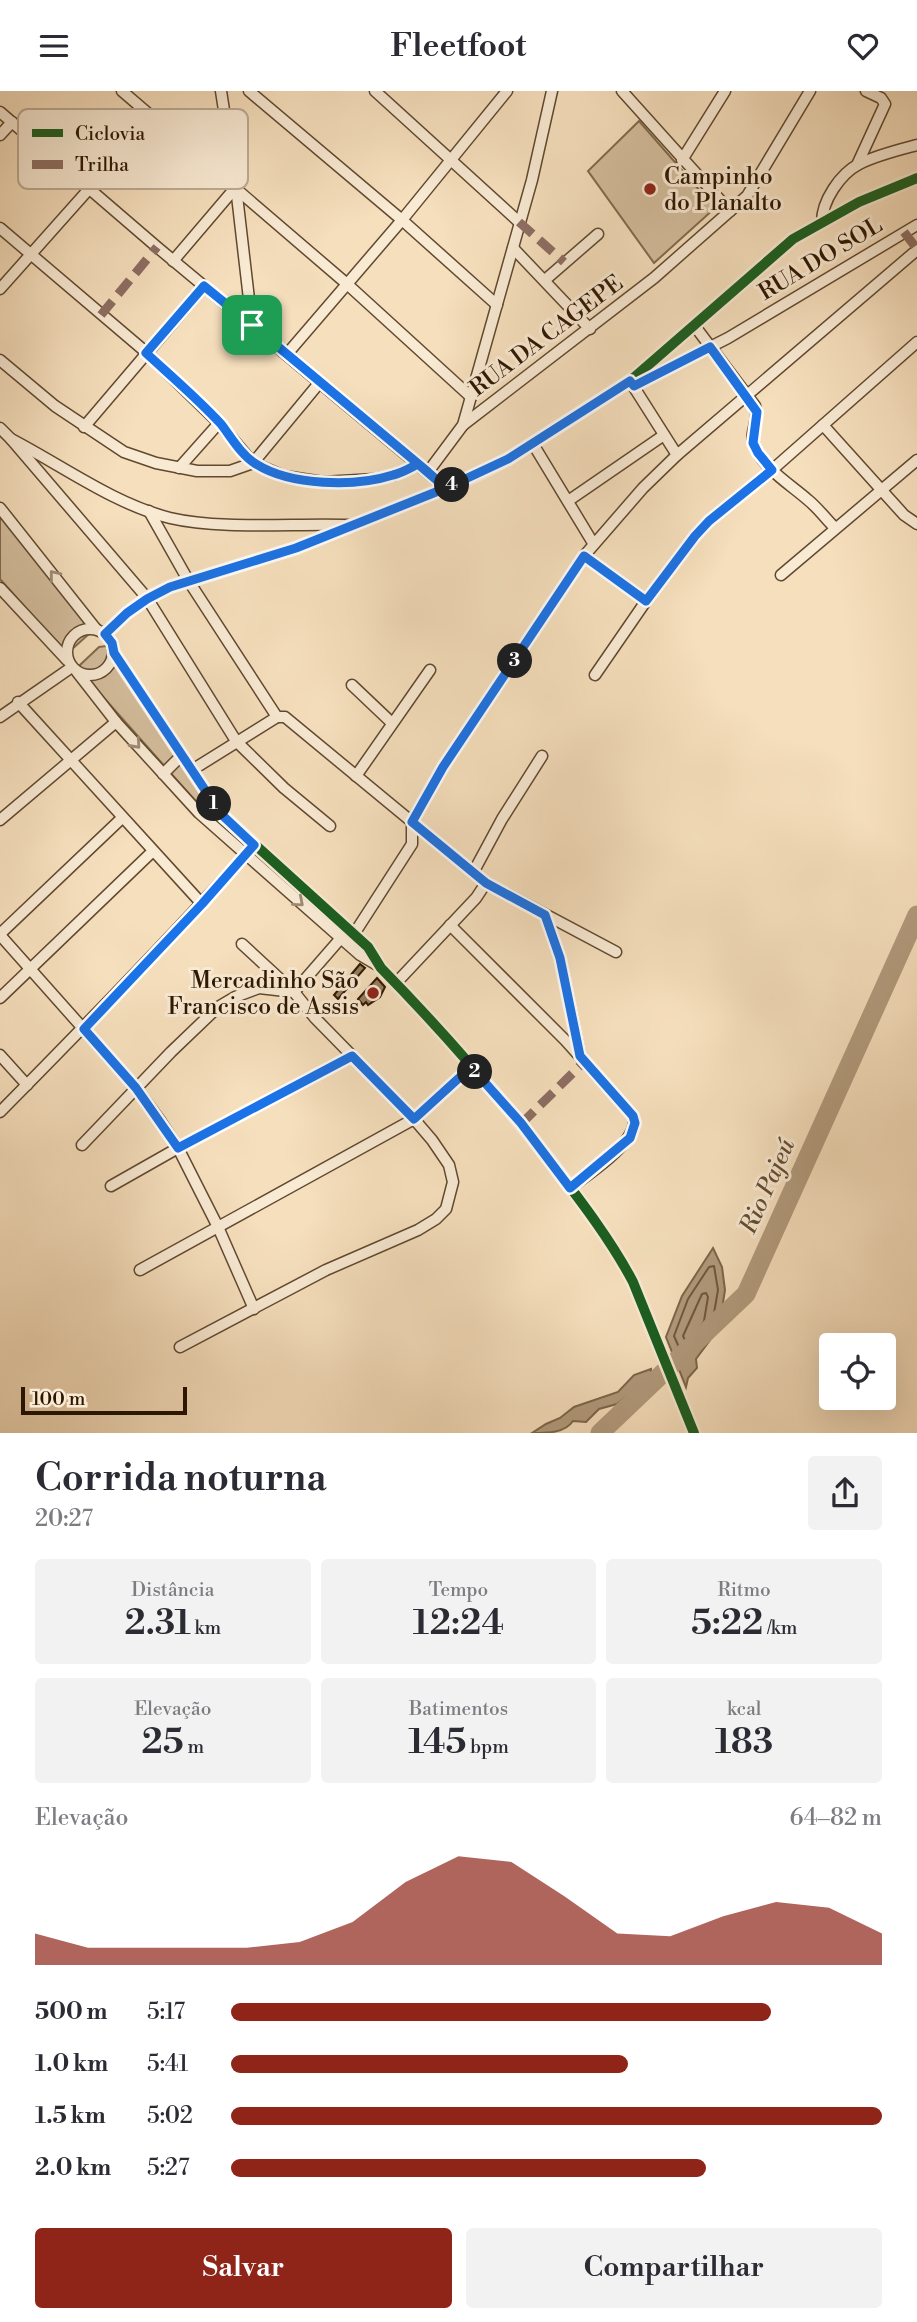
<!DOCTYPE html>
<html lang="pt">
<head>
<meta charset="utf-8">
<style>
	:root { --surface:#fff; --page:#f2f2f3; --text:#2b2b33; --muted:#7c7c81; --accent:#8f2418 }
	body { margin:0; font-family:"Libre Bodoni",serif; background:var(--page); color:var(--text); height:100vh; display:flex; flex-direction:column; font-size:26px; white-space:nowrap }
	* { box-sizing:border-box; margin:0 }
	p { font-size:23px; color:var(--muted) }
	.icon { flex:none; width:38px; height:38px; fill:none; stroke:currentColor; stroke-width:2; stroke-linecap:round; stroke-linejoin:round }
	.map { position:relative; height:1342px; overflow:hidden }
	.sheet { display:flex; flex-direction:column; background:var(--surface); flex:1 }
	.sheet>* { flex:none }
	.fabs { position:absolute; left:819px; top:1242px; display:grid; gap:14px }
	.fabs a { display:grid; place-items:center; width:77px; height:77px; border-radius:7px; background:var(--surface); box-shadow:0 7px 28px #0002; font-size:35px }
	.scale { position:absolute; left:21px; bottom:18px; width:166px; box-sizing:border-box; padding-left:7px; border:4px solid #2e1700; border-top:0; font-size:19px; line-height:24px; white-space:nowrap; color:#2e1700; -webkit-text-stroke:5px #f9ead4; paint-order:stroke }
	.pin { position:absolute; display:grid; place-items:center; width:60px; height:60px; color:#fff; margin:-30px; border-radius:14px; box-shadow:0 4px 10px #0006 }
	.km { position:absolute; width:35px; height:35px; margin:-18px; border-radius:50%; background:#222; color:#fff; font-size:19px; line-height:35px; text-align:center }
	.round { display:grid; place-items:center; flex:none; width:74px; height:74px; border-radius:7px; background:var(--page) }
	.summary { display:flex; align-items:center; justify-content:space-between; height:119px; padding:0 35px }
	h1 { font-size:38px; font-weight:600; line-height:52px }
	.stats { display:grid; grid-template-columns:repeat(3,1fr); gap:10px; height:119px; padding:7px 35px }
	.stats div { display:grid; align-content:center; border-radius:7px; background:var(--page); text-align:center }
	.stats b { font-size:35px; font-weight:600 }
	.stats small { font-size:19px; font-weight:400 }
	.stats p { font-size:19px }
	.chart { height:196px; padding:14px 35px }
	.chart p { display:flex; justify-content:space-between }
	.chart svg { width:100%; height:126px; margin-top:7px; fill:var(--accent); opacity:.7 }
	.button { display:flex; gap:14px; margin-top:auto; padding:14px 35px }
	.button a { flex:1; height:80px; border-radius:7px; background:var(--accent); color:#fff; font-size:28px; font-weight:600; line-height:80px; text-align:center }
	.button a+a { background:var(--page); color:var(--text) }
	ul { padding:0 35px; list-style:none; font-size:23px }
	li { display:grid; grid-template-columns:112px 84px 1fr; align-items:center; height:52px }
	li i { height:18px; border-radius:9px; background:var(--accent) }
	header { display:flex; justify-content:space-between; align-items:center; height:91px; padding:0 35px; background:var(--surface); font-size:32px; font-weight:600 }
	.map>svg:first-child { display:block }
	.green { fill:#d4bd9d; stroke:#816a4e; stroke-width:2 }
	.water { fill:#b29b7d; stroke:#7d664b; stroke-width:2 }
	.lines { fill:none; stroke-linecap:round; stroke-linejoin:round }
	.shore { stroke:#70593e; stroke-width:2 }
	.river { stroke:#b29b7d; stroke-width:19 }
	.building { fill:#967f62; stroke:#2e1700; stroke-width:2 }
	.minor-casing { stroke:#60492f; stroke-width:13 }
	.minor { stroke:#f9ead4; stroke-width:10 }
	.quiet { stroke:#8d6e63; stroke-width:9; stroke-dasharray:18 9; stroke-linecap:butt }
	.cycleway-casing { stroke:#f9ead4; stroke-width:15 }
	.cycleway { stroke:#1b5e20; stroke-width:10 }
	.oneway { stroke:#9e8b75 }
	.route-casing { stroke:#fff; stroke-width:14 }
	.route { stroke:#1a73e8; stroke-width:9 }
	.poi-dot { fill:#8f2418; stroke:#f9ead4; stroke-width:2.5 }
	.labels { text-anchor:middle; stroke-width:6; stroke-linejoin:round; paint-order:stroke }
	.poi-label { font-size:23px; fill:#2e1700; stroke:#f9ead4; text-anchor:start }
	.street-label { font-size:23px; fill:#2e1700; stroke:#f9ead4 }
	.water-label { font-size:24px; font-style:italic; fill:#634c32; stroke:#f9ead4 }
	.key { fill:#f9ead4; stroke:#bcab94; stroke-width:2 }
	.key-label { font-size:19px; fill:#2e1700 }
</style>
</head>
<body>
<header><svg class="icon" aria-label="menu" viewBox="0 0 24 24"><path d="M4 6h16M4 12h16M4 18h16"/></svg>Fleetfoot<svg class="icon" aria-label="heart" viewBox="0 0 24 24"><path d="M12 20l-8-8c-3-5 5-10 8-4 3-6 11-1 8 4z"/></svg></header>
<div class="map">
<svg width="917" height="1342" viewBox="0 0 917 1342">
	<rect width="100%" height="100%" fill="#f6dfbd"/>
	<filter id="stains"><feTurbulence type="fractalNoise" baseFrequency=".00286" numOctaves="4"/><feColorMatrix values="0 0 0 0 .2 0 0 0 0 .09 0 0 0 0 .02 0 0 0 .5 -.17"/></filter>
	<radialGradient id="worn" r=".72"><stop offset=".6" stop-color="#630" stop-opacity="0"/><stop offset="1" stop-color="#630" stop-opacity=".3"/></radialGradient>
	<!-- green -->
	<g class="green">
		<path d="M 639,30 L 715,117 L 654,172 L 588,80 Z"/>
		<path d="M 0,425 L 90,536 L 90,542 L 70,560 L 63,559 L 0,488 Z"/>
		<path d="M 106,555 L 195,695 L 219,729 L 216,733 L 80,580 L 80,574 L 99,556 Z"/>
	</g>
	<!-- water -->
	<g class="water">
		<path d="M 713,1157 L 722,1176 L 725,1199 L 719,1237 L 696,1268 L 697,1277 L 688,1287 L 686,1296 L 666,1246 L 682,1205 Z"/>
		<path d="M 651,1278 L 651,1285 L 617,1313 L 599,1318 L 586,1331 L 573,1330 C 565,1342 548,1342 532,1342 L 546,1333 L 560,1327 L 574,1316 L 618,1301 L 634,1284 Z"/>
	</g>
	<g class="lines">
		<!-- shore -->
		<g class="shore">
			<path d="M 714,1175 L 718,1199 L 712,1234 L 688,1269 L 685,1270 L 674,1245 L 688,1208 L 709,1176 Z"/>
			<path d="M 702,1203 L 706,1202 L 708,1206 L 704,1230 L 690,1250 L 686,1251 L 683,1245 Z"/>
		</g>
		<!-- river -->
		<path class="river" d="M 600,1342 L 746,1203 L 917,824"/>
	</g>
	<!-- building -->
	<g class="building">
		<path d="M 360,873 L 365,877 L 338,908 L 334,904 Z"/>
		<path d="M 377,887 L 385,896 L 380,906 L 368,914 L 366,911 L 363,914 L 358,908 Z"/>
	</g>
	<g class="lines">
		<defs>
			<g id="minor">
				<path d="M 122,0 L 347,193 L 471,306"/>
				<path d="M 221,0 L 236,96 L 252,234"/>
				<path d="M 249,0 L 402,129 L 497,214"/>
				<path d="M 375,0 L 519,131"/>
				<path d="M 622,0 L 730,120"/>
				<path d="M 0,21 L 157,156 L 446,397"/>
				<path d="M 0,44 L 12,31"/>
				<path d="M 682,69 L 725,0"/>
				<path d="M 857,74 L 885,13 L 881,7 L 866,0"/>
				<path d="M 822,131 C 822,110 840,83 859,73 C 877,64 898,59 917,54"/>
				<path d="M 0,137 L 147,262 L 219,332 L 253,372 L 284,385 L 323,391 L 375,388 L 395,384 L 418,373"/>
				<path d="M 513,157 L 590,238"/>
				<path d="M 173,170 L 236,96"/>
				<path d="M 545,189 L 598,143"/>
				<path d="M 0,198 L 89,98"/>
				<path d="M 694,234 L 755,315 C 760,329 749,340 754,353 C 762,377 790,393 808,409 C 818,417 826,428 835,437"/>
				<path d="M 287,263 L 402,129 L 507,0"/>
				<path d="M 0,269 L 55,315 L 124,361 L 156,372 L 197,380 L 230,380 L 253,372 L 320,291"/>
				<path d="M 630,290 L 677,364"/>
				<path d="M 633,295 L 728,247 L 917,134"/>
				<path d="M 463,334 L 654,187 L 747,105 L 810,0"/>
				<path d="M 823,334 L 904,424 L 917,433"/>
				<path d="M 84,336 L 204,195"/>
				<path d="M 0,337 L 11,348 C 63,375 114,413 170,427 C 221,439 295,432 348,434"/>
				<path d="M 11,348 L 147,507 L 236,650 L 284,697 L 330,735"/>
				<path d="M 533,353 L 593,452"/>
				<path d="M 179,377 L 219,332"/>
				<path d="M 428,381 L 463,334 L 532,89 L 552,0"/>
				<path d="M 568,410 L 664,344"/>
				<path d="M 0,417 L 96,538"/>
				<path d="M 149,420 L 188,489 L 277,626 L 285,626 L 486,792 L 616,861"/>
				<path d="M 584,465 L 646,510"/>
				<path d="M 781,484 L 917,369"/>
				<path d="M 0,497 L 67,569"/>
				<circle cx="90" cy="561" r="23"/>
				<path d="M 105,543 L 127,522 L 147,507 L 170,496 L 296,457 L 475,385 L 508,368 L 630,290 L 793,148 L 859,111 L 917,87"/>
				<path d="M 114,562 L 221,723 L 368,856 L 381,877 C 441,938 498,1004 551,1071 C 580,1109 611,1149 633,1191 L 694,1342"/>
				<path d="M 77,581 L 116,631 L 199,722 L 360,864 L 377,874"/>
				<path d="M 595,584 L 646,510 L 695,445 L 709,430 L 772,379 L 917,251"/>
				<path d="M 352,594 L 392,632"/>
				<path d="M 18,611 L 202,813"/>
				<path d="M 0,626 L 72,576"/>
				<path d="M 192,679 L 277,626"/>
				<path d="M 163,683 L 182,664"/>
				<path d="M 356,685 L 430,579"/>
				<path d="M 0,729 L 116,631"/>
				<path d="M 474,780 L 502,728 L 542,665"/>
				<path d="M 545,824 L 560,867 L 580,964"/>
				<path d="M 450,834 L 565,949 L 633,1025 C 641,1050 588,1083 570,1097"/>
				<path d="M 0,843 L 122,727"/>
				<path d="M 354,843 L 412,753 L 412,731 L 443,676 L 584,465 L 643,397 L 677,364 L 917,159"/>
				<path d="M 0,844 L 136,997 L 159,1028 L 178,1057 L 218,1136 L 254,1218"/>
				<path d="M 396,892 L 476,807 L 486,792"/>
				<path d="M 0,907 L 153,760"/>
				<path d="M 0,964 L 27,994"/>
				<path d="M 0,1021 C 85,935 169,849 250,759"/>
				<path d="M 82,1054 L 171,961 L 218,916 L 235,906 L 259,897 L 294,901 L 341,847"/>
				<path d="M 111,1095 L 178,1057 L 352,965"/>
				<path d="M 140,1179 L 414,1028 L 471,976"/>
				<path d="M 180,1256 L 326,1179 L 418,1139 L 436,1128 L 446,1118 L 453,1091 L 449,1074 L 432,1049 L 414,1028 L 315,927 L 294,901 L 242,853"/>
			</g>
		</defs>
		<!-- minor casing -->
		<use href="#minor" class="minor-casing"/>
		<!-- minor -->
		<use href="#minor" class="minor"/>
		<!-- quiet -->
		<g class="quiet">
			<path d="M 519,131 L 564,171"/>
			<path d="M 904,141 L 917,158"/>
			<path d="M 101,224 L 157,156"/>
			<path d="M 521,1033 L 585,970"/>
		</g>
		<defs>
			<g id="cycleway">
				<path d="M 105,543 L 127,522 L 147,507 L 170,496 L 296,457 L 475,385 L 508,368 L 630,290 L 793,148 L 859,111 L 917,87"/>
				<path d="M 114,562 L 221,723 L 368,856 L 381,877 C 441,938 498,1004 551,1071 C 580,1109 611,1149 633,1191 L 694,1342"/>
			</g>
		</defs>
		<!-- cycleway casing -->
		<use href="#cycleway" class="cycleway-casing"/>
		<!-- cycleway -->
		<use href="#cycleway" class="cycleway"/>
	</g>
	<!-- one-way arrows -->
	<defs><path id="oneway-chevron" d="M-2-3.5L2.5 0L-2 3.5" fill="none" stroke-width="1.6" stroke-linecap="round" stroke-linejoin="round" transform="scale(1.75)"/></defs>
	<g class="oneway">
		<use href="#oneway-chevron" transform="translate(54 484) rotate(-129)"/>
		<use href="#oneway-chevron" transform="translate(136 653) rotate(48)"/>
		<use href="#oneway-chevron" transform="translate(299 811) rotate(41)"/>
	</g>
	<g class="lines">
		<defs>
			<path id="route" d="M 252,234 L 428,381 L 446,397 L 296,457 L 170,496 L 147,508 L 127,522 L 105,543 L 112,552 L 114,562 L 221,723 L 254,754 L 202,813 L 84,938 L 136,997 L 178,1057 L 352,965 L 414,1028 L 471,976 L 521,1032 L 570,1097 L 630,1047 L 635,1032 L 633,1025 L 580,965 L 560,867 L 545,824 L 486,792 L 412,731 L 443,676 L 584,465 L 646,510 L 695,445 L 709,430 L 772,379 L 758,362 L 753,352 L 757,321 L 710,256 L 634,295 L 630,290 L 508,368 L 446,397 L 418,373 C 410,377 402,382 393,384 C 355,396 291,395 256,373 C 242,365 231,346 221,333 C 198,308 171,285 146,262 L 204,195 L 252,234"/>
		</defs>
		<!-- route casing -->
		<use href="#route" class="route-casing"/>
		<!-- route -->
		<use href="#route" class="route"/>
	</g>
	<!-- markers -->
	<g class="poi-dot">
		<circle cx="650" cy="98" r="7"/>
		<circle cx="373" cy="902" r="7"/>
	</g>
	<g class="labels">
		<!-- poi labels -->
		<g class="poi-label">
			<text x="664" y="93">Campinho<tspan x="664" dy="26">do Planalto</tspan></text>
			<text x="359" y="897" text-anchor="end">Mercadinho São<tspan x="359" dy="26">Francisco de Assis</tspan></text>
		</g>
		<!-- street labels -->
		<g class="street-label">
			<text transform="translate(820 167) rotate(-31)" y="8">RUA DO SOL</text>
			<text transform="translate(546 244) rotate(-37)" y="8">RUA DA CAGEPE</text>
		</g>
		<!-- water labels -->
		<g class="water-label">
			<text transform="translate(767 1095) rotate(-66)" y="8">Rio Pajeú</text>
		</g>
	</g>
	<!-- legend -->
	<rect x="18" y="18" width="230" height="80" rx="10" class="key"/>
	<rect x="32" y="38" width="31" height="8" fill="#1b5e20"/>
	<rect x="32" y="69" width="31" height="9" fill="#8d6e63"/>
	<g class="key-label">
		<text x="75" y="49">Ciclovia</text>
		<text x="75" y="80">Trilha</text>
	</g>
	<rect width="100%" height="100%" filter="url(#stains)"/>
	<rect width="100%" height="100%" fill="url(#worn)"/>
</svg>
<div class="fabs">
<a><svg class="icon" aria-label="locate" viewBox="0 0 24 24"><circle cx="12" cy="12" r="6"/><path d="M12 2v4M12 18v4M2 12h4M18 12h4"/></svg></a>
</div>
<div class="scale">100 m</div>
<div class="pin" style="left:252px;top:234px;background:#1e9e55"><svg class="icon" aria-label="arrive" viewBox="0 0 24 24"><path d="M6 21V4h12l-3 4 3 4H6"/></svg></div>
<b class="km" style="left:214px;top:713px">1</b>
<b class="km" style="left:475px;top:981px">2</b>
<b class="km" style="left:515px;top:570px">3</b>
<b class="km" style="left:452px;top:394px">4</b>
</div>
<section class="sheet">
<div class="summary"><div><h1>Corrida noturna</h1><p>20:27</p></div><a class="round"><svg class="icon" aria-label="share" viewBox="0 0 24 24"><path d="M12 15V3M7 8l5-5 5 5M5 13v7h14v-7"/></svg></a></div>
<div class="stats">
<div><p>Distância</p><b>2.31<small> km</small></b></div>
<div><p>Tempo</p><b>12:24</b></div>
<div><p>Ritmo</p><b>5:22<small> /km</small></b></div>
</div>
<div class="stats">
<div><p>Elevação</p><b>25<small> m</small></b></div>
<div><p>Batimentos</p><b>145<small> bpm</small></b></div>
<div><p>kcal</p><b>183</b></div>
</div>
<div class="chart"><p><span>Elevação</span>64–82 m</p>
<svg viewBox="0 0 160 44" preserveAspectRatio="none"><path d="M0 44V33L10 38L20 38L30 38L40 38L50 36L60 29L70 15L80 6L90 8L100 20L110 33L120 34L130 27L140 22L150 24L160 33V44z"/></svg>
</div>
<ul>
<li><b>500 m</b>5:17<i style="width:83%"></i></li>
<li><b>1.0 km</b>5:41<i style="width:61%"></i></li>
<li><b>1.5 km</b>5:02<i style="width:100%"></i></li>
<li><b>2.0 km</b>5:27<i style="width:73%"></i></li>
</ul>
<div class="button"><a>Salvar</a><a>Compartilhar</a></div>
</section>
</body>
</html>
